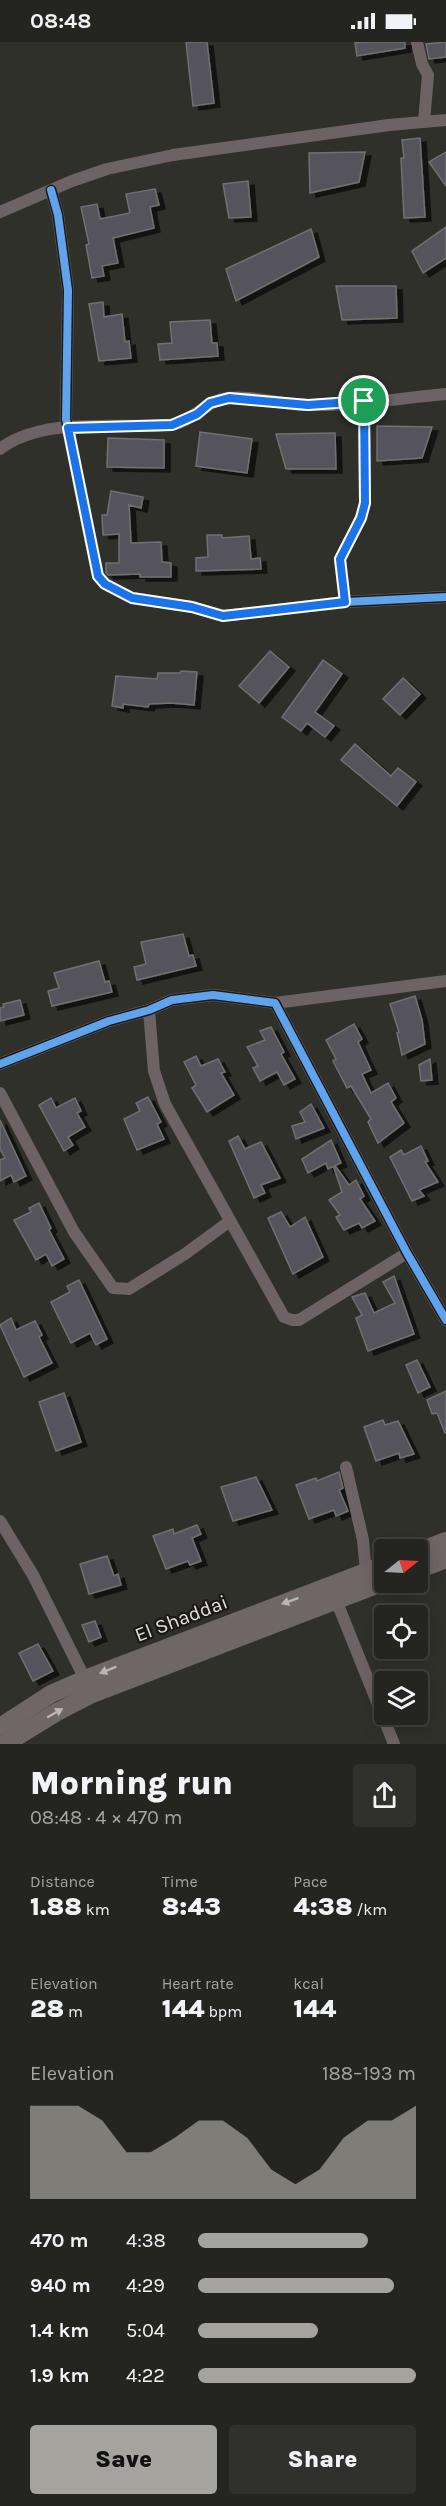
<!DOCTYPE html>
<html lang="en">
<head>
<meta charset="utf-8">
<style>
	:root { --surface:#242420; --page:#30302d; --text:#f1f3f6; --muted:#a3a4a5; --line:#41413e; --accent:#a4a39d }
	body { margin:0; font-family:Karla,sans-serif; background:var(--page); color:var(--text); height:100vh; display:flex; flex-direction:column; font-size:22px; white-space:nowrap }
	* { box-sizing:border-box; margin:0 }
	p { font-size:20px; color:var(--muted) }
	.icon { flex:none; width:33px; height:33px; fill:none; stroke:currentColor; stroke-width:2; stroke-linecap:round; stroke-linejoin:round }
	.map { position:relative; height:1702px; overflow:hidden }
	.drawer { display:flex; flex-direction:column; background:var(--surface); flex:1 }
	.drawer>* { flex:none }
	.needle { width:39px; rotate:72deg }
	.controls { position:absolute; left:374px; top:1497px; display:grid; gap:12px }
	.controls a { display:grid; place-items:center; width:54px; height:54px; border-radius:6px; background:var(--surface); box-shadow:0 3px 15px #0003,0 0 0 2px var(--line); font-size:30px }
	.pin { position:absolute; display:grid; place-items:center; width:51px; height:51px; color:#fff; margin:-26px; border:3px solid #fff; border-radius:50%; box-shadow:0 2px 6px #0007 }
	.round { display:grid; place-items:center; flex:none; width:63px; height:63px; border-radius:6px; background:var(--page) }
	.headline { display:flex; align-items:center; justify-content:space-between; height:102px; padding:0 30px }
	h1 { font-size:33px; font-weight:800; line-height:45px }
	.stats { display:grid; grid-template-columns:repeat(3,1fr); gap:9px; height:102px; padding:6px 30px }
	.stats div { display:grid; align-content:center }
	.stats b { font-size:26px; font-weight:800 }
	.stats small { font-size:16px; font-weight:400 }
	.stats p { font-size:16px }
	.chart { height:168px; padding:12px 30px }
	.chart p { display:flex; justify-content:space-between }
	.chart svg { width:100%; height:108px; margin-top:6px; fill:var(--accent); opacity:.7 }
	.button { display:flex; gap:12px; margin-top:auto; padding:12px 30px }
	.button a { flex:1; height:69px; border-radius:6px; background:var(--accent); color:#111; font-size:24px; font-weight:800; line-height:69px; text-align:center }
	.button a+a { background:var(--page); color:var(--text) }
	ul { padding:0 30px; list-style:none; font-size:20px }
	li { display:grid; grid-template-columns:96px 72px 1fr; align-items:center; height:45px }
	li i { height:15px; border-radius:8px; background:var(--accent) }
	.status { display:flex; justify-content:space-between; align-items:center; height:42px; padding:0 30px; background:var(--surface); direction:ltr }
	.status svg { height:16px; fill:currentColor }
	.map>svg:first-child { display:block }
	.building { fill:#55535c; stroke:#70706f; stroke-width:1.5; filter:url(#shadow) }
	.lines { fill:none; stroke-linecap:round; stroke-linejoin:round }
	.street { stroke:#6d6364; stroke-width:12 }
	.secondary { stroke:#6f6666; stroke-width:18 }
	.cycleway-casing { stroke:#1a1915; stroke-width:11 }
	.cycleway { stroke:#60a3ed; stroke-width:8 }
	.oneway { fill:#bab6b2 }
	.route-casing { stroke:#fff; stroke-width:12 }
	.route { stroke:#1a73e8; stroke-width:8 }
	.labels { text-anchor:middle; stroke-width:4.5; stroke-linejoin:round; paint-order:stroke }
	.street-label { font-size:20px; fill:#e3e1db; stroke:#1a1915 }
</style>
</head>
<body>
<div class="status"><b>08:48</b><svg viewBox="0 0 49 12"><path d="M0 12V9h3v3zM5 12V6h3v6zM10 12V3h3v9zM15 12V0h3v12zM26 1h20v11H26zM47 4h2v5h-2z"/></svg></div>
<div class="map">
<svg width="446" height="1702" viewBox="0 0 446 1702">
	<defs>
		<filter id="shadow"><feDropShadow dx="6" dy="4" stdDeviation="0" flood-color="#0009"/></filter>
	</defs>
	<rect width="100%" height="100%" fill="#30302b"/>
	<!-- building -->
	<g class="building">
		<path d="M 186,0 L 207,0 L 214,61 L 193,64 Z"/>
		<path d="M 363,0 L 405,0 L 405,6 L 357,14 L 355,1 Z"/>
		<path d="M 446,0 L 446,15 L 429,17 L 426,2 Z"/>
		<path d="M 420,96 L 425,175 L 404,176 L 401,116 L 404,116 L 402,98 Z"/>
		<path d="M 365,110 L 359,140 L 310,151 L 309,111 Z"/>
		<path d="M 446,110 L 446,144 L 429,120 Z"/>
		<path d="M 248,139 L 251,175 L 229,176 L 223,142 Z"/>
		<path d="M 155,147 L 159,163 L 150,165 L 154,186 L 113,196 L 118,221 L 102,224 L 104,234 L 92,236 L 86,203 L 89,202 L 81,165 L 97,162 L 100,177 L 130,171 L 126,152 Z"/>
		<path d="M 446,185 L 446,216 L 423,231 L 412,209 Z"/>
		<path d="M 311,187 L 319,215 L 236,259 L 226,227 Z"/>
		<path d="M 336,244 L 396,244 L 397,276 L 342,278 Z"/>
		<path d="M 103,260 L 104,275 L 122,272 L 125,300 L 129,299 L 131,316 L 99,319 L 89,262 Z"/>
		<path d="M 210,278 L 212,301 L 217,301 L 218,314 L 160,318 L 158,302 L 172,301 L 170,280 Z"/>
		<path d="M 377,384 L 432,385 L 422,416 L 377,419 Z"/>
		<path d="M 200,390 L 252,397 L 247,431 L 196,424 Z"/>
		<path d="M 335,391 L 336,427 L 286,427 L 276,392 Z"/>
		<path d="M 108,396 L 164,398 L 164,426 L 107,425 Z"/>
		<path d="M 111,449 L 143,455 L 141,466 L 129,463 L 131,501 L 161,500 L 162,520 L 171,521 L 171,535 L 140,535 L 140,532 L 108,533 L 106,531 L 106,521 L 119,521 L 119,492 L 103,493 L 102,473 L 107,473 Z"/>
		<path d="M 207,493 L 222,493 L 222,496 L 249,494 L 251,517 L 260,516 L 261,527 L 196,529 L 196,516 L 208,515 Z"/>
		<path d="M 270,609 L 289,625 L 259,661 L 239,644 Z"/>
		<path d="M 323,618 L 342,632 L 315,670 L 334,684 L 325,695 L 307,681 L 301,689 L 282,675 Z"/>
		<path d="M 181,629 L 197,630 L 194,663 L 171,661 L 149,662 L 148,665 L 123,662 L 123,666 L 112,664 L 116,634 L 157,637 L 158,631 L 180,631 Z"/>
		<path d="M 403,636 L 420,652 L 400,673 L 383,657 Z"/>
		<path d="M 355,702 L 391,734 L 398,726 L 416,740 L 397,764 L 341,718 Z"/>
		<path d="M 183,892 L 189,914 L 193,913 L 196,924 L 137,938 L 134,925 L 146,922 L 141,900 Z"/>
		<path d="M 99,919 L 105,940 L 109,939 L 112,950 L 52,964 L 48,949 L 59,946 L 54,931 Z"/>
		<path d="M 415,954 L 422,978 L 425,1002 L 402,1013 L 397,991 L 399,990 L 390,962 Z"/>
		<path d="M 20,958 L 24,973 L 0,979 L 0,966 L 4,965 L 3,962 Z"/>
		<path d="M 354,982 L 362,997 L 358,1000 L 371,1028 L 362,1032 L 371,1051 L 388,1041 L 396,1056 L 391,1060 L 404,1081 L 378,1101 L 368,1080 L 371,1077 L 351,1044 L 347,1046 L 333,1019 L 336,1017 L 326,998 Z"/>
		<path d="M 271,985 L 284,1010 L 281,1012 L 295,1037 L 284,1043 L 277,1030 L 260,1039 L 253,1026 L 258,1024 L 247,1005 L 265,998 L 260,989 Z"/>
		<path d="M 196,1014 L 201,1024 L 218,1017 L 225,1030 L 221,1031 L 234,1053 L 207,1070 L 192,1046 L 196,1043 L 184,1020 Z"/>
		<path d="M 430,1017 L 432,1038 L 421,1039 L 419,1023 Z"/>
		<path d="M 148,1055 L 161,1080 L 157,1082 L 164,1097 L 137,1108 L 124,1077 L 140,1069 L 136,1061 Z"/>
		<path d="M 51,1056 L 56,1066 L 75,1056 L 81,1069 L 77,1071 L 85,1085 L 68,1095 L 73,1103 L 64,1109 L 39,1063 Z"/>
		<path d="M 311,1062 L 324,1086 L 296,1097 L 292,1084 L 305,1080 L 300,1070 Z"/>
		<path d="M 0,1078 L 26,1134 L 14,1140 L 11,1133 L 0,1139 L 0,1118 L 5,1116 L 0,1107 Z"/>
		<path d="M 238,1094 L 245,1107 L 261,1100 L 280,1136 L 261,1143 L 265,1151 L 254,1156 L 229,1099 Z"/>
		<path d="M 331,1098 L 341,1121 L 328,1127 L 326,1121 L 308,1131 L 302,1117 Z"/>
		<path d="M 421,1104 L 428,1119 L 425,1120 L 438,1140 L 419,1148 L 424,1154 L 412,1159 L 390,1115 L 401,1108 L 404,1113 Z"/>
		<path d="M 336,1125 L 349,1143 L 356,1138 L 364,1154 L 360,1157 L 375,1179 L 362,1186 L 359,1181 L 344,1188 L 336,1175 L 340,1173 L 329,1158 L 342,1150 L 334,1126 Z"/>
		<path d="M 39,1161 L 51,1186 L 49,1188 L 64,1217 L 52,1224 L 46,1212 L 36,1218 L 14,1178 L 31,1170 L 29,1166 Z"/>
		<path d="M 281,1170 L 290,1185 L 305,1175 L 323,1215 L 293,1232 L 268,1176 Z"/>
		<path d="M 394,1234 L 414,1292 L 368,1309 L 356,1276 L 362,1273 L 352,1255 L 365,1251 L 374,1271 L 395,1261 L 383,1240 Z"/>
		<path d="M 79,1238 L 107,1297 L 96,1303 L 90,1291 L 71,1301 L 51,1260 L 70,1250 L 67,1244 Z"/>
		<path d="M 11,1276 L 16,1288 L 35,1279 L 42,1293 L 39,1295 L 52,1321 L 24,1335 L 0,1283 Z"/>
		<path d="M 417,1318 L 430,1345 L 418,1351 L 406,1323 Z"/>
		<path d="M 446,1349 L 446,1391 L 445,1391 L 437,1371 L 432,1372 L 427,1358 Z"/>
		<path d="M 64,1351 L 81,1400 L 56,1409 L 39,1360 Z"/>
		<path d="M 383,1378 L 385,1383 L 398,1379 L 414,1412 L 400,1416 L 399,1411 L 376,1419 L 364,1385 Z"/>
		<path d="M 339,1430 L 343,1446 L 339,1448 L 348,1469 L 336,1474 L 334,1468 L 309,1477 L 296,1443 L 316,1436 L 317,1439 Z"/>
		<path d="M 256,1435 L 272,1468 L 233,1479 L 221,1445 Z"/>
		<path d="M 197,1483 L 201,1492 L 192,1496 L 201,1519 L 190,1523 L 188,1519 L 166,1527 L 153,1494 L 173,1487 L 174,1492 Z"/>
		<path d="M 107,1514 L 114,1534 L 118,1532 L 121,1543 L 89,1552 L 80,1522 Z"/>
		<path d="M 95,1579 L 101,1595 L 89,1600 L 82,1583 Z"/>
		<path d="M 38,1602 L 53,1629 L 33,1639 L 19,1611 Z"/>
	</g>
	<g class="lines">
		<!-- street -->
		<g class="street">
			<path d="M 417,0 L 422,22 L 428,33 L 424,80"/>
			<path d="M 51,148 L 58,173 L 68,248 L 66,377 L 98,534 L 105,542 L 132,556 L 192,565 L 223,574 L 345,560 L 446,555"/>
			<path d="M 0,170 L 72,139 L 107,127 L 173,113 L 389,83 L 446,78"/>
			<path d="M 0,407 C 43,374 117,387 169,383 C 192,381 205,359 227,356 C 253,353 282,363 309,363 C 354,364 401,356 446,352"/>
			<path d="M 345,560 L 340,517 L 361,476 L 365,461 L 364,359"/>
			<path d="M 275,961 L 446,939"/>
			<path d="M 149,968 L 154,1029 L 165,1062 L 284,1275 L 292,1278 L 299,1278 L 407,1211"/>
			<path d="M 0,1022 L 109,979 L 149,968 L 172,958 L 213,953 L 275,961 L 407,1211 L 446,1278"/>
			<path d="M 0,1051 L 74,1190 L 113,1246 L 129,1247 L 185,1212 L 230,1179"/>
			<path d="M 346,1425 L 363,1498 L 366,1530"/>
			<path d="M 0,1479 L 33,1533 L 88,1643"/>
			<path d="M 334,1553 L 394,1702"/>
		</g>
		<!-- secondary -->
		<g class="secondary">
			<path d="M 417,1510 L 446,1499"/>
			<path d="M 417,1528 L 446,1517"/>
			<path d="M 0,1685 L 51,1652 L 85,1637 L 384,1523"/>
			<path d="M 5,1702 L 57,1670 L 92,1652 L 384,1540"/>
		</g>
		<defs>
			<g id="cycleway">
				<path d="M 51,148 L 58,173 L 68,248 L 66,377 L 98,534 L 105,542 L 132,556 L 192,565 L 223,574 L 345,560 L 446,555"/>
				<path d="M 0,1022 L 109,979 L 149,968 L 172,958 L 213,953 L 275,961 L 407,1211 L 446,1278"/>
			</g>
		</defs>
		<!-- cycleway casing -->
		<use href="#cycleway" class="cycleway-casing"/>
		<!-- cycleway -->
		<use href="#cycleway" class="cycleway"/>
	</g>
	<!-- one-way arrows -->
	<defs><path id="oneway-solid" d="M-6-.8H1V-3.2L6.5 0L1 3.2V.8H-6Z" transform="scale(1.5)"/></defs>
	<g class="oneway">
		<use href="#oneway-solid" transform="translate(290 1559) rotate(160)"/>
		<use href="#oneway-solid" transform="translate(108 1628) rotate(158)"/>
		<use href="#oneway-solid" transform="translate(55 1671) rotate(-30)"/>
	</g>
	<g class="lines">
		<defs>
			<path id="route" d="M 229,356 L 308,363 L 364,359 L 365,461 L 361,476 L 340,517 L 345,560 L 223,574 L 192,565 L 132,556 L 105,542 L 98,534 L 68,386 L 172,383 L 197,372 L 210,361 Z"/>
		</defs>
		<!-- route casing -->
		<use href="#route" class="route-casing"/>
		<!-- route -->
		<use href="#route" class="route"/>
	</g>
	<g class="labels">
		<!-- street labels -->
		<g class="street-label">
			<text transform="translate(181 1576) rotate(-21)" y="7">El Shaddai</text>
		</g>
	</g>
</svg>
<div class="controls">
<a><svg class="needle" viewBox="-14 -14 28 28"><path d="M0-13l5 13h-10z" fill="#e53935"/><path d="M0 13l5-13h-10z" fill="#a3a4a5"/></svg></a>
<a><svg class="icon" aria-label="locate" viewBox="0 0 24 24"><circle cx="12" cy="12" r="6"/><path d="M12 2v4M12 18v4M2 12h4M18 12h4"/></svg></a>
<a><svg class="icon" aria-label="layers" viewBox="0 0 24 24"><path d="M12 4l9 5-9 5-9-5zM3 14l9 5 9-5"/></svg></a>
</div>
<div class="pin" style="left:364px;top:359px;background:#1e9e55"><svg class="icon" aria-label="arrive" viewBox="0 0 24 24"><path d="M6 21V4h12l-3 4 3 4H6"/></svg></div>
</div>
<section class="drawer">
<div class="headline"><div><h1>Morning run</h1><p>08:48 · 4 × 470 m</p></div><a class="round"><svg class="icon" aria-label="share" viewBox="0 0 24 24"><path d="M12 15V3M7 8l5-5 5 5M5 13v7h14v-7"/></svg></a></div>
<div class="stats">
<div><p>Distance</p><b>1.88<small> km</small></b></div>
<div><p>Time</p><b>8:43</b></div>
<div><p>Pace</p><b>4:38<small> /km</small></b></div>
</div>
<div class="stats">
<div><p>Elevation</p><b>28<small> m</small></b></div>
<div><p>Heart rate</p><b>144<small> bpm</small></b></div>
<div><p>kcal</p><b>144</b></div>
</div>
<div class="chart"><p><span>Elevation</span>188–193 m</p>
<svg viewBox="0 0 160 44" preserveAspectRatio="none"><path d="M0 44V6L10 6L20 6L30 12L40 25L50 25L60 19L70 12L80 12L90 19L100 32L110 38L120 32L130 19L140 12L150 12L160 6V44z"/></svg>
</div>
<ul>
<li><b>470 m</b>4:38<i style="width:78%"></i></li>
<li><b>940 m</b>4:29<i style="width:90%"></i></li>
<li><b>1.4 km</b>5:04<i style="width:55%"></i></li>
<li><b>1.9 km</b>4:22<i style="width:100%"></i></li>
</ul>
<div class="button"><a>Save</a><a>Share</a></div>
</section>
</body>
</html>
